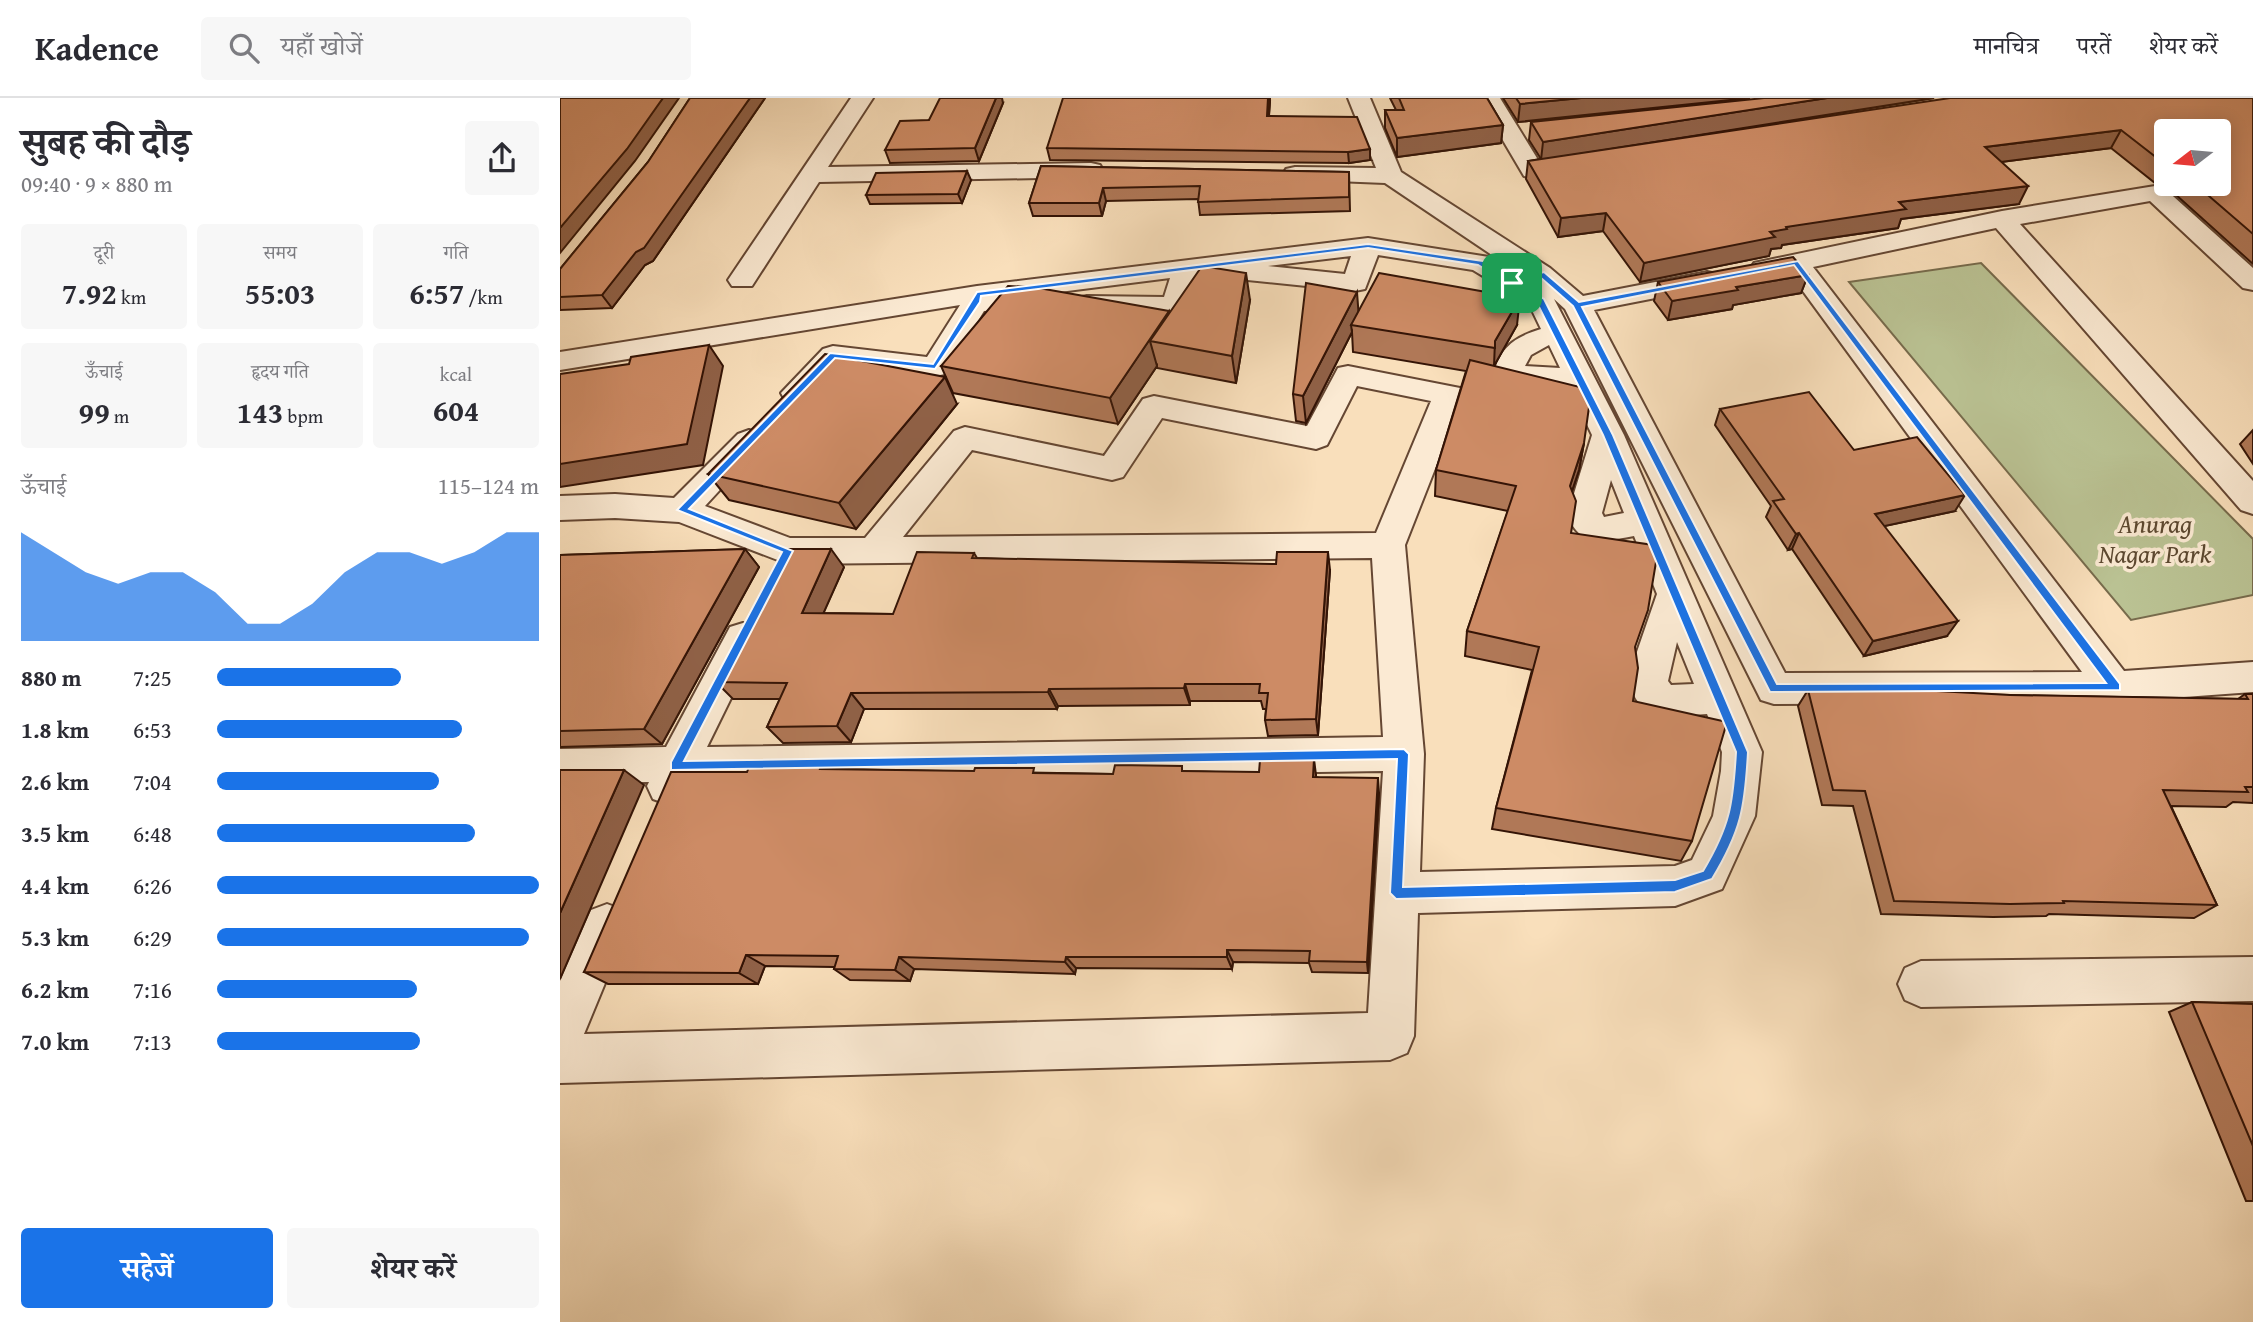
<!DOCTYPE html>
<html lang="hi">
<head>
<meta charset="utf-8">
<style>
	:root { --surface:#fff; --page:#f7f7f7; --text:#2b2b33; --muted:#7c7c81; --line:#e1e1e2; --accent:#1a73e8 }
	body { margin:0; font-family:"Gentium Book Plus","Noto Serif Devanagari",serif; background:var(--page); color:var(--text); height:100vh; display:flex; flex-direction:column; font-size:26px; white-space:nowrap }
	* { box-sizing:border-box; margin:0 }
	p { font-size:23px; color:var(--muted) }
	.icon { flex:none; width:38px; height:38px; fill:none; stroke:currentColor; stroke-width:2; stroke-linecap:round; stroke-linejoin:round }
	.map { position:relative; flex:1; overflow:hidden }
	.sheet { display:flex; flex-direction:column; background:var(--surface); width:560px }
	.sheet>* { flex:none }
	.needle { width:46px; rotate:254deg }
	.fabs { position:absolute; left:1594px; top:21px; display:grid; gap:14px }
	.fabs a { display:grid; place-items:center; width:77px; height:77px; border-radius:7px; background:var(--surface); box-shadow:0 4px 18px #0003; font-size:35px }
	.pin { position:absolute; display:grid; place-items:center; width:60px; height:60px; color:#fff; margin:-30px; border-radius:14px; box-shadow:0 4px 10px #0006 }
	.round { display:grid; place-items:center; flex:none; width:74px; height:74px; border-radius:7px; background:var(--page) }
	.headline { display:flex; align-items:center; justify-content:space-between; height:119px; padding:0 21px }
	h1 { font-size:38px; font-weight:700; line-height:52px }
	.metrics { display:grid; grid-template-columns:repeat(3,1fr); gap:10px; height:119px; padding:7px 21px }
	.metrics div { display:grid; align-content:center; border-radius:7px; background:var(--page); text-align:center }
	.metrics b { font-size:30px; font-weight:700 }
	.metrics small { font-size:19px; font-weight:400 }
	.metrics p { font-size:19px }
	.chart { height:196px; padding:14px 21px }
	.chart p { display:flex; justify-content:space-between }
	.chart svg { width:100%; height:126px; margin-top:7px; fill:var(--accent); opacity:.7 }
	.action { display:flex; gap:14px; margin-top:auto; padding:14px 21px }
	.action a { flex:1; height:80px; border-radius:7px; background:var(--accent); color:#fff; font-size:28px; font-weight:700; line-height:80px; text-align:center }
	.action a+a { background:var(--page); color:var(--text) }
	ul { padding:0 21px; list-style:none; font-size:23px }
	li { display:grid; grid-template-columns:112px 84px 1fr; align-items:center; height:52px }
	li i { height:18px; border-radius:9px; background:var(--accent) }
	header { display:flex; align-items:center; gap:42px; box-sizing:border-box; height:98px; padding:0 35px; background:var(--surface); border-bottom:2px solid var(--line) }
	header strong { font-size:33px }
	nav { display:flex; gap:38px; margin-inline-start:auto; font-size:24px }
	.search { width:490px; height:63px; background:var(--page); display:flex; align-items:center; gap:18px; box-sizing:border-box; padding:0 24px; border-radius:7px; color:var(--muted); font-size:26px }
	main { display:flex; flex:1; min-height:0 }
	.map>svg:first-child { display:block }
	.green { fill:#bac293; stroke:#776b4c; stroke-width:2 }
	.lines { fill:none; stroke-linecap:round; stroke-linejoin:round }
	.minor-casing { stroke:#654733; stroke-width:4 }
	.minor { fill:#fbead3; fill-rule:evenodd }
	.wall { fill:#b07857; stroke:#341406; stroke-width:2; fill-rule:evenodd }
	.shaded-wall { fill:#906147; stroke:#341406; stroke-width:2 }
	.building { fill:#cd8b65; stroke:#341406; stroke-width:2 }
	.route { fill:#1a73e8; stroke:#fff; stroke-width:2; fill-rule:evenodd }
	.labels { text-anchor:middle; stroke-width:7; stroke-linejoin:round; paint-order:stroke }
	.park-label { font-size:26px; font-style:italic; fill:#5c4830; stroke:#fbead3 }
</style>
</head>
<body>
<header>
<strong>Kadence</strong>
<div class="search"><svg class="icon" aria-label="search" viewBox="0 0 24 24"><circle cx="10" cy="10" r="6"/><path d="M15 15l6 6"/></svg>यहाँ खोजें</div>
<nav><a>मानचित्र</a><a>परतें</a><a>शेयर करें</a></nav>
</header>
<main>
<section class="sheet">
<div class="headline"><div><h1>सुबह की दौड़</h1><p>09:40 · 9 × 880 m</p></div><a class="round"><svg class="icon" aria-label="share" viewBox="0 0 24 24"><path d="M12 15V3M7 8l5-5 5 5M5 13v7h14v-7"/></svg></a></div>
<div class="metrics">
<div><p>दूरी</p><b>7.92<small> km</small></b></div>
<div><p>समय</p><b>55:03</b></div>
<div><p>गति</p><b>6:57<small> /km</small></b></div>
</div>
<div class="metrics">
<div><p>ऊँचाई</p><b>99<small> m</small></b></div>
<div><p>हृदय गति</p><b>143<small> bpm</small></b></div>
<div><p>kcal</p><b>604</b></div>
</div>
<div class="chart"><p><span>ऊँचाई</span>115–124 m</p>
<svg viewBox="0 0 160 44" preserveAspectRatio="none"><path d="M0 44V6L10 13L20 20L30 24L40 20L50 20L60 27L70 38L80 38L90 31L100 20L110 13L120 13L130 17L140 13L150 6L160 6V44z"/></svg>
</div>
<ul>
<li><b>880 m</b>7:25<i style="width:57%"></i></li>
<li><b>1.8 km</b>6:53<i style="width:76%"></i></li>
<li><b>2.6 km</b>7:04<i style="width:69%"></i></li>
<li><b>3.5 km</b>6:48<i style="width:80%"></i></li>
<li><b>4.4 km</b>6:26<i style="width:100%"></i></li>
<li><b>5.3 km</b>6:29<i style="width:97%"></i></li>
<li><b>6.2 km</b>7:16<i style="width:62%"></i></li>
<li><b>7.0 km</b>7:13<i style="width:63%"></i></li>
</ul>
<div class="action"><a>सहेजें</a><a>शेयर करें</a></div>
</section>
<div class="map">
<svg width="1693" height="1224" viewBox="0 0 1693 1224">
	<rect width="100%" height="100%" fill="#f9dfbb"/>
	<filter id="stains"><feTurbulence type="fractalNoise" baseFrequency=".00286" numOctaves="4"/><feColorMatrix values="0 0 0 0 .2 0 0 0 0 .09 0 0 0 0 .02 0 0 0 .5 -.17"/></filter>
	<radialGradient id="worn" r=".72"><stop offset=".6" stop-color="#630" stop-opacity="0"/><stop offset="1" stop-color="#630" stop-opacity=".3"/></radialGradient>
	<!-- green -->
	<path class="green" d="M 1421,165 L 1693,441 L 1693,497 L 1571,522 L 1289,184 Z"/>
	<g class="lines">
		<defs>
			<g id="minor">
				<path d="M 291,0 L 313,0 L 268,69 L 531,65 L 540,67 L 543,72 L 540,77 L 531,79 L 259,84 L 192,188 L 172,188 L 168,182 Z"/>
				<path d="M 788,0 L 810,0 L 841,74 L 990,170 L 1023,198 L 1147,174 L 1157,176 L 1161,182 L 1157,188 L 1034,212 L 1225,575 L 1522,574 L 1229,174 L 1203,179 L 1194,177 L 1190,171 L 1194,165 L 1442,113 L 1595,88 L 1604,90 L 1693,170 L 1693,192 L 1683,190 L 1590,103 L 1460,126 L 1693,383 L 1693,416 L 1681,412 L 1436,130 L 1253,169 L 1564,573 L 1693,564 L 1693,594 L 1555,604 L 1214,606 L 1201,602 L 1005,211 L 994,201 L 1064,337 L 1202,654 L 1195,718 L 1162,791 L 1115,808 L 858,815 L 854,938 L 847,955 L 830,962 L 0,985 L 0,883 L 31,812 L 47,806 L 63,812 L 69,827 L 24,936 L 808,915 L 823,673 L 130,683 L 121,701 L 107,706 L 93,701 L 87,688 L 89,684 L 0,685 L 0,651 L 106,649 L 170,529 L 183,525 L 196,529 L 201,539 L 147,649 L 823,639 L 812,460 L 228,466 L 119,424 L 55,420 L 0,422 L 0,398 L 55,396 L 114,400 L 178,336 L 189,332 L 200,336 L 205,343 L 145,408 L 230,440 L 305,440 L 394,333 L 405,329 L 544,358 L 583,301 L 594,298 L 747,328 L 778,270 L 788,268 L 900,290 L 904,297 L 845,447 L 864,656 L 860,774 L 1115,768 L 1132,762 L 1153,718 L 1161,673 L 1162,654 L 1147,616 C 1111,618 1070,625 1070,574 L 1097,496 L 1074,438 C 1047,443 1016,450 1008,415 L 1032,337 L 1008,287 C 985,293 949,293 935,271 C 942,247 958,238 981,231 L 969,206 L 913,172 L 818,157 L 805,191 L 795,193 L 638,177 L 625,214 L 615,216 L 527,214 L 517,212 L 513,206 L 517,200 L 527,198 L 604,199 L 610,180 L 452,200 L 456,205 L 452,211 L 424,213 L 385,276 L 375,278 L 280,267 C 264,283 250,309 225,302 L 221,295 L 263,251 L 273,248 L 367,259 L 400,207 L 0,272 L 0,254 L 417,188 L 808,140 L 929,159 L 981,190 L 825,85 L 726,81 L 723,76 L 726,71 L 735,69 L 816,70 ZM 791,158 L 785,176 L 708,168 ZM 989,247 L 1000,270 L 965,268 L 971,257 ZM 797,288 L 871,303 L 816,435 L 343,439 L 412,352 L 552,382 L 563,379 L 602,320 L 756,351 L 767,347 ZM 1051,382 L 1064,415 L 1044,419 L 1042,415 ZM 1117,544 L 1134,586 L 1111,587 L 1108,583 Z"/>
				<path d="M 918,0 L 940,0 L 980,65 L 1016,59 L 1024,61 L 1028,66 L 1024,71 C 1007,76 982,83 964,78 Z"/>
				<path d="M 1693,859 L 1693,903 L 1361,909 L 1345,902 L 1338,886 L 1345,870 L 1361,863 Z"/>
			</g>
		</defs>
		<!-- minor casing -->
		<use href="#minor" class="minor-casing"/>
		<!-- minor -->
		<use href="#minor" class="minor"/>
	</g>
	<!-- wall -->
	<g class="wall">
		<path d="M 130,0 L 205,0 L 93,163 L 85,167 L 52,210 L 0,212 L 0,171 L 88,64 Z"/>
		<path d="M 830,0 L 927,0 L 943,27 L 941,45 L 837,59 L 825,30 L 825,12 L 836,12 Z"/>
		<path d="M 943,0 L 1190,0 L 958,24 Z"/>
		<path d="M 1374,0 L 1090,45 L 1693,0 L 1693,166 L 1606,88 L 1595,85 L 1551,50 L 1441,64 L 1459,106 L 1341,121 L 1338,130 L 1222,147 L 1221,150 L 1211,151 L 1209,158 L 1080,184 L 1043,133 L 998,139 L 966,81 L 968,63 L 981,61 L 969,42 L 971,24 ZM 1606,33 L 1659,86 L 1606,86 Z"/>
		<path d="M 710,3 L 709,18 L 810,62 L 789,65 L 490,62 L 487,50 Z"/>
		<path d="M 443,5 L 419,63 L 330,65 L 325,52 L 369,22 Z"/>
		<path d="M 481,68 L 789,74 L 790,113 L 640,117 L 638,101 L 546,103 L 542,118 L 473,118 L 469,105 Z"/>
		<path d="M 411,82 L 402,105 L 310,106 L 306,97 Z"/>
		<path d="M 1248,177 L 1241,195 L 1173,207 L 1172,211 L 1108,222 L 1094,203 L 1098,184 Z"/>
		<path d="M 690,202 L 676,285 L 597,270 L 597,268 L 558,326 L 393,295 L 381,268 L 609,213 L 610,215 Z"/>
		<path d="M 798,214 L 957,227 L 934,268 L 1024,345 L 1019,372 L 1012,393 L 1011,435 L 1075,550 L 1073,603 L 1132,743 L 1121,763 L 932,731 L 936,710 L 972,572 L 905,558 L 907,533 L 948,413 L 875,398 L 876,372 L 906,273 L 793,254 L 792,234 L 746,325 L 736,323 L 733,296 Z"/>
		<path d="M 397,306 L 296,431 L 169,402 L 148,376 Z"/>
		<path d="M 1160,311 L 1294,352 L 1395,413 L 1324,428 L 1387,538 L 1304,558 L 1232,451 L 1228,452 L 1206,419 L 1211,408 L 1155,327 Z"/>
		<path d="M 1693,332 L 1693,366 L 1680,346 Z"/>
		<path d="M 185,451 L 199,469 L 102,646 L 0,649 L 0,457 Z"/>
		<path d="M 414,455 L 417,460 L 770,472 L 758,637 L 708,638 L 705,622 L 706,611 L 703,611 L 701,603 L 630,603 L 630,607 L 498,608 L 497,611 L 304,611 L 291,644 L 223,645 L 207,629 L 220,601 L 173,601 L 156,584 L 284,469 L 263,515 L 333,516 Z"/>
		<path d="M 1248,592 L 1450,597 L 1678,601 L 1685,596 L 1693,596 L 1693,705 L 1673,704 L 1666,709 L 1611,708 L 1657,807 L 1634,820 L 1489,816 L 1486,818 L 1433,819 L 1321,816 L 1293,708 L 1262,707 L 1238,608 Z"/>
		<path d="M 264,671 L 553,676 L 624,673 L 756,677 L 756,679 L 819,695 L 808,875 L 752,874 L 749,865 L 673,864 L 672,871 L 516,870 L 515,876 L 354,871 L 350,883 L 290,882 L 274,871 L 274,869 L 205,868 L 198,886 L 48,886 L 24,874 L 187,674 Z"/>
		<path d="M 1632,904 L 1693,906 L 1693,1103 L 1686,1103 L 1609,914 Z"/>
	</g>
	<!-- shaded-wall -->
	<g class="shaded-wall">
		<path d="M 103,0 L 119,0 L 75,63 L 0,155 L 0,130 Z"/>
		<path d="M 190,0 L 205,0 L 93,163 L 85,167 L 52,210 L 42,197 Z"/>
		<path d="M 436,0 L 442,0 L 443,5 L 419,63 L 415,50 Z"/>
		<path d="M 708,0 L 710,0 L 710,3 L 708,29 L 707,18 Z"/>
		<path d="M 1021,0 L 1190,0 L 958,24 L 960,6 Z"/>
		<path d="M 1267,0 L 1374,0 L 981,62 L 983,44 Z"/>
		<path d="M 943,27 L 941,45 L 837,59 L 837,40 Z"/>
		<path d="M 1561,32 L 1551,50 L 1417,67 L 1425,49 Z"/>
		<path d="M 810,51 L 810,62 L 789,65 L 788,54 Z"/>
		<path d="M 407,73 L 411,82 L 402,105 L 398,96 Z"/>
		<path d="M 1468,88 L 1459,106 L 1341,121 L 1338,130 L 1222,147 L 1221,150 L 1211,151 L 1209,158 L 1080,184 L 1084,165 L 1226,129 L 1339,104 Z"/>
		<path d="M 543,90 L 546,103 L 542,118 L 539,105 Z"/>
		<path d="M 1046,115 L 1043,133 L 998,139 L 1001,120 Z"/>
		<path d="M 686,175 L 690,202 L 676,285 L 672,258 Z"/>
		<path d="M 1248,177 L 1241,195 L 1173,207 L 1172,211 L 1108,222 L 1112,203 L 1176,189 Z"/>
		<path d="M 797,194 L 799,221 L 791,227 L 792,234 L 746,325 L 743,298 Z"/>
		<path d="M 960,200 L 957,227 L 934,268 L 935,243 Z"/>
		<path d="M 609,213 L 615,240 L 590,243 L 597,268 L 558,326 L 550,300 Z"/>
		<path d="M 149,247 L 163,268 L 143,367 L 0,389 L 0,366 Z"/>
		<path d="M 385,279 L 397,306 L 296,431 L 279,405 Z"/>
		<path d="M 1024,345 L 1019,372 L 1005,414 L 1010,388 Z"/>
		<path d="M 1405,397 L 1395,413 L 1306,432 L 1315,416 Z"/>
		<path d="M 1239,435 L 1232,451 L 1228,452 L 1236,436 Z"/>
		<path d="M 185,451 L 199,469 L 102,646 L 84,631 Z"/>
		<path d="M 271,451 L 284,469 L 256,532 L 242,515 Z"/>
		<path d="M 768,454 L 770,472 L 758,637 L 756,621 Z"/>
		<path d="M 1398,523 L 1387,538 L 1304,558 L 1313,543 Z"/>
		<path d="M 625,586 L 630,603 L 630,607 L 624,590 Z"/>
		<path d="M 489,591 L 498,608 L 497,611 L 488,594 Z"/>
		<path d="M 291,595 L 304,611 L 291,644 L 277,628 Z"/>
		<path d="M 754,661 L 756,677 L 756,694 L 753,679 Z"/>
		<path d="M 64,672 L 84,687 L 0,881 L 0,815 Z"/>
		<path d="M 818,680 L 819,695 L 808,875 L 807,864 Z"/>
		<path d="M 667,852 L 673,864 L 672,871 L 667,859 Z"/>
		<path d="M 186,857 L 205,868 L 198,886 L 179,875 Z"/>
		<path d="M 339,859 L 354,871 L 350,883 L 335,872 Z"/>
		<path d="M 506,859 L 516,870 L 515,876 L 505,864 Z"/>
	</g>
	<!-- building -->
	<g class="building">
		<path d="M 0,0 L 103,0 L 67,51 L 0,130 Z"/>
		<path d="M 130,0 L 190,0 L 84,150 L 76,154 L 42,197 L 0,199 L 0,171 L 88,64 Z"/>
		<path d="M 380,0 L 436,0 L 415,50 L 325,52 L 340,23 L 369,22 Z"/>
		<path d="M 503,0 L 708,0 L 707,18 L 797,19 L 810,51 L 788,54 L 487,50 Z"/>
		<path d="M 839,0 L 927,0 L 943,27 L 837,40 L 825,12 L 844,12 Z"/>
		<path d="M 956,0 L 1021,0 L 960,6 Z"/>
		<path d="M 1204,0 L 1267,0 L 983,44 L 971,24 Z"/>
		<path d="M 1390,0 L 1693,0 L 1693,136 L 1635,86 L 1659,86 L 1659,33 L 1606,33 L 1606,67 L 1561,32 L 1425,49 L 1468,88 L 1339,104 L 1346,111 L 1226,129 L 1227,131 L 1210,134 L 1215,139 L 1084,165 L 1046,115 L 1001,120 L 968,63 Z"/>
		<path d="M 481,68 L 789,74 L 789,99 L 638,104 L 640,88 L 543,90 L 539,105 L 469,105 Z"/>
		<path d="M 407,73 L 398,96 L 306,97 L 316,75 Z"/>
		<path d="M 1233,159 L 1248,177 L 1176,189 L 1178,192 L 1112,203 L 1098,184 Z"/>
		<path d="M 642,168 L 686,175 L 672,258 L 590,243 Z"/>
		<path d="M 819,175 L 960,200 L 935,243 L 935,250 L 791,227 Z"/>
		<path d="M 746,185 L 797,194 L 743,298 L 733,296 Z"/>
		<path d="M 448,188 L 473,189 L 609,213 L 550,300 L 381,268 Z"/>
		<path d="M 149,247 L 127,346 L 0,366 L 0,276 L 69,266 L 71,259 Z"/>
		<path d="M 265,256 L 385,279 L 279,405 L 148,376 Z"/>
		<path d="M 910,262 L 1024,290 L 1030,302 L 1024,345 L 1010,388 L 1016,403 L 1011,435 L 1093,447 L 1097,458 L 1088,512 L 1075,549 L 1078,570 L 1073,603 L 1167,624 L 1132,743 L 936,710 L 979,549 L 907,533 L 956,388 L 876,372 Z"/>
		<path d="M 1249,294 L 1294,352 L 1357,339 L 1405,397 L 1315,416 L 1398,523 L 1313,543 L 1239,435 L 1236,436 L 1213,403 L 1224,401 L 1160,311 Z"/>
		<path d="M 185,451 L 84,631 L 0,633 L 0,457 Z"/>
		<path d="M 227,451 L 271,451 L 242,515 L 333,516 L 357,454 L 414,455 L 412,460 L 716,466 L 717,454 L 768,454 L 756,621 L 705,622 L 708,595 L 699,595 L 700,586 L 625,586 L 624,590 L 489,591 L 488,594 L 291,595 L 277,628 L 207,629 L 227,585 L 156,584 Z"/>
		<path d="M 1248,592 L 1358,592 L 1450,597 L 1688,601 L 1685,596 L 1693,596 L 1693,689 L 1685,689 L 1688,694 L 1603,692 L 1657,807 L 1503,803 L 1504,805 L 1450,806 L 1334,803 L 1305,693 L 1273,692 Z"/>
		<path d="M 754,661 L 753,679 L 818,680 L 807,864 L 749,863 L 750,853 L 667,852 L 667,859 L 506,859 L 505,864 L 339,859 L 335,872 L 274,871 L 278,858 L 186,857 L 179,875 L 24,874 L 111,674 L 187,674 L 189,669 L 261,668 L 260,671 L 414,673 L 415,670 L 474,670 L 473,675 L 553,676 L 555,667 L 622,668 L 622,673 L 699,674 L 700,662 Z"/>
		<path d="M 0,672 L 64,672 L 0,815 Z"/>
		<path d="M 1632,904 L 1693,906 L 1693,1048 Z"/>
	</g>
	<!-- route -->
	<path class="route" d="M 808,146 L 923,163 L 953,182 L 984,174 L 1019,204 L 1238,163 L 1560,586 L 1560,592 L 1210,594 L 1013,208 L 980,179 L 958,185 L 984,201 L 1053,337 L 1188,654 C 1185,710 1181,733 1152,781 L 1115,794 L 836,801 L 830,795 L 837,661 L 111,672 L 111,664 L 222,454 L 117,412 L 270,255 L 373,266 L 417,194 ZM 808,150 L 918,167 L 976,203 L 1043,337 L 1176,654 C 1173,706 1170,728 1143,773 L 1115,782 L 843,789 L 849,656 L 844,651 L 124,663 L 233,453 L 129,411 L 275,260 L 375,271 L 420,204 L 421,198 ZM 1234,167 L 1546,585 L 1217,586 L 1022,209 Z"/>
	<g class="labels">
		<!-- park labels -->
		<g class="park-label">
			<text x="1595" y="435">Anurag<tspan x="1595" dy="30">Nagar Park</tspan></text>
		</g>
	</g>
	<rect width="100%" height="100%" filter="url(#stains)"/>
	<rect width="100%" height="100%" fill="url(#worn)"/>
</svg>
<div class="fabs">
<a><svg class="needle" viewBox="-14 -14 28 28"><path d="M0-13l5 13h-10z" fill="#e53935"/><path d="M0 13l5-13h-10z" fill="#7c7c81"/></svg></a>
</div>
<div class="pin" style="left:952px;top:185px;background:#1e9e55"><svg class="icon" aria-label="arrive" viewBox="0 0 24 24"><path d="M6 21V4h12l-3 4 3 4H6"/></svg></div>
</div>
</main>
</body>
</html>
